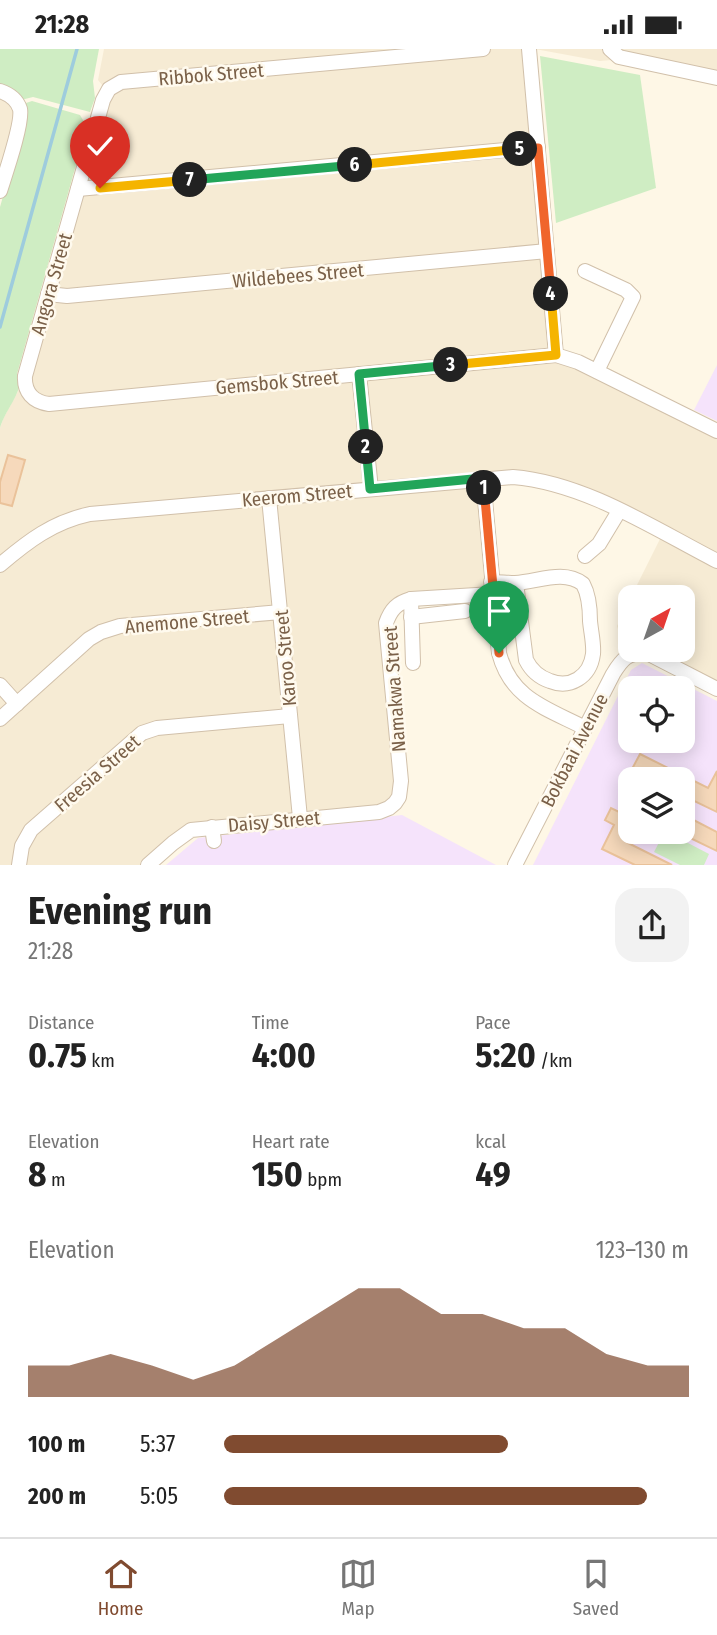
<!DOCTYPE html>
<html lang="en">
<head>
<meta charset="utf-8">
<style>
	:root { --surface:#fff; --page:#f2f2f2; --text:#222; --muted:#767676; --line:#e0e0e0; --accent:#804b30 }
	body { margin:0; font-family:"Fira Sans Condensed",sans-serif; background:var(--page); color:var(--text); height:100vh; display:flex; flex-direction:column; font-size:26px; white-space:nowrap }
	* { box-sizing:border-box; margin:0 }
	p { font-size:23px; color:var(--muted) }
	.icon { flex:none; width:38px; height:38px; fill:none; stroke:currentColor; stroke-width:2; stroke-linecap:round; stroke-linejoin:round }
	.map { position:relative; height:816px; overflow:hidden }
	.details { display:flex; flex-direction:column; background:var(--surface); flex:1 }
	.details>* { flex:none }
	.needle { width:46px; rotate:40deg }
	.tools { position:absolute; left:618px; top:536px; display:grid; gap:14px }
	.tools a { display:grid; place-items:center; width:77px; height:77px; border-radius:14px; background:var(--surface); box-shadow:0 4px 18px #0003; font-size:35px }
	.pin { position:absolute; display:grid; place-items:center; width:60px; height:60px; color:#fff; margin:-72px -30px; border-radius:50% 50% 50% 0; rotate:-45deg; box-shadow:0 0 7px #0007 }
	.pin .icon { rotate:45deg }
	.km { position:absolute; width:35px; height:35px; margin:-18px; border-radius:50%; background:#222; color:#fff; font-size:19px; line-height:35px; text-align:center }
	.round { display:grid; place-items:center; flex:none; width:74px; height:74px; border-radius:21px; background:var(--page) }
	.head { display:flex; align-items:center; justify-content:space-between; height:119px; padding:0 28px }
	h1 { font-size:38px; font-weight:700; line-height:52px }
	.metrics { display:grid; grid-template-columns:repeat(3,1fr); gap:10px; height:119px; padding:7px 28px }
	.metrics div { display:grid; align-content:center }
	.metrics b { font-size:35px; font-weight:700 }
	.metrics small { font-size:19px; font-weight:400 }
	.metrics p { font-size:19px }
	.chart { height:196px; padding:14px 28px }
	.chart p { display:flex; justify-content:space-between }
	.chart svg { width:100%; height:126px; margin-top:7px; fill:var(--accent); opacity:.7 }
	ul { padding:0 28px; list-style:none; font-size:23px }
	li { display:grid; grid-template-columns:112px 84px 1fr; align-items:center; height:52px }
	li i { height:18px; border-radius:9px; background:var(--accent) }
	.status { display:flex; justify-content:space-between; align-items:center; height:49px; padding:0 35px; background:var(--surface); direction:ltr }
	.status svg { height:19px; fill:currentColor }
	.tabs { display:flex; justify-content:space-around; align-items:center; height:98px; border-top:2px solid var(--line); background:var(--surface); font-size:19px; color:var(--muted) }
	.tabs a { display:grid; justify-items:center; gap:4px }
	.tabs .current { color:var(--accent) }
	.map>svg:first-child { display:block }
	.residential { fill:#f6ebd4 }
	.education { fill:#f5e3fb; fill-rule:evenodd }
	.green { fill:#cfedc3 }
	.lines { fill:none; stroke-linecap:round; stroke-linejoin:round }
	.stream { stroke:#9eccdd; stroke-width:3.5 }
	.building { fill:#f6d9bb; stroke:#eac29a; stroke-width:2 }
	.minor-casing { stroke:#d1c0aa; stroke-width:16 }
	.minor { stroke:#fff; stroke-width:14 }
	.split-1-casing { stroke:#fff; stroke-width:14 }
	.split-2-casing { stroke:#fff; stroke-width:14 }
	.split-3-casing { stroke:#fff; stroke-width:14 }
	.split-4-casing { stroke:#fff; stroke-width:14 }
	.split-5-casing { stroke:#fff; stroke-width:14 }
	.split-6-casing { stroke:#fff; stroke-width:14 }
	.split-7-casing { stroke:#fff; stroke-width:14 }
	.split-8-casing { stroke:#fff; stroke-width:14 }
	.split-1 { stroke:#f0652b; stroke-width:9 }
	.split-2 { stroke:#22a559; stroke-width:9 }
	.split-3 { stroke:#22a559; stroke-width:9 }
	.split-4 { stroke:#f5b400; stroke-width:9 }
	.split-5 { stroke:#f0652b; stroke-width:9 }
	.split-6 { stroke:#f5b400; stroke-width:9 }
	.split-7 { stroke:#22a559; stroke-width:9 }
	.split-8 { stroke:#f5b400; stroke-width:9 }
	.labels { text-anchor:middle; stroke-width:5; stroke-linejoin:round; paint-order:stroke }
	.street-label { font-size:19px; fill:#7a6048; stroke:#fffaee }
</style>
</head>
<body>
<div class="status"><b>21:28</b><svg viewBox="0 0 49 12"><path d="M0 12V9h3v3zM5 12V6h3v6zM10 12V3h3v9zM15 12V0h3v12zM26 1h20v11H26zM47 4h2v5h-2z"/></svg></div>
<div class="map">
<svg width="717" height="816" viewBox="0 0 717 816">
	<rect width="100%" height="100%" fill="#fef7e6"/>
	<!-- residential -->
	<g class="residential">
		<path d="M 104,0 L 528,0 L 555,307 L 717,384 L 717,639 L 647,604 L 626,606 L 617,577 L 630,551 L 630,600 L 682,600 L 682,548 L 631,548 L 663,484 L 588,445 L 482,430 L 492,545 L 412,550 L 391,565 L 395,755 L 201,780 L 149,816 L 0,816 L 0,379 L 3,370 L 23,333 L 107,42 L 98,31 Z"/>
		<path d="M 535,0 L 717,0 L 717,30 L 623,10 L 600,12 Z"/>
		<path d="M 0,43 L 17,56 L 0,140 Z"/>
	</g>
	<!-- education -->
	<g class="education">
		<path d="M 717,316 L 717,372 L 694,361 Z"/>
		<path d="M 642,614 L 717,652 L 717,816 L 533,816 L 631,621 ZM 630,639 L 682,639 L 682,691 L 630,691 ZM 630,730 L 682,730 L 682,782 L 630,782 Z"/>
		<path d="M 402,766 L 496,816 L 166,816 L 198,789 Z"/>
	</g>
	<!-- green -->
	<g class="green">
		<path d="M 0,0 L 99,0 L 93,32 L 95,49 L 90,63 L 33,48 L 21,51 L 0,37 Z"/>
		<path d="M 540,7 L 640,26 L 656,139 L 556,174 Z"/>
		<path d="M 32,52 L 80,66 L 84,73 L 85,84 L 17,325 L 21,327 C 21,346 5,361 0,379 L 0,158 L 25,70 L 23,55 Z"/>
		<path d="M 665,782 L 709,805 L 704,816 L 680,816 L 654,803 Z"/>
	</g>
	<g class="lines">
		<!-- stream -->
		<path class="stream" d="M 0,278 L 77,0"/>
	</g>
	<!-- building -->
	<g class="building">
		<path d="M 8,406 L 25,411 L 12,457 L 0,454 L 0,433 Z"/>
		<path d="M 640,705 L 708,739 L 717,722 L 717,763 L 682,746 L 682,730 L 651,730 L 632,720 Z"/>
		<path d="M 630,742 L 630,782 L 634,782 L 628,794 L 672,816 L 635,816 L 602,800 L 614,776 L 605,771 L 611,759 L 619,763 Z"/>
		<path d="M 682,765 L 717,783 L 717,802 L 682,785 Z"/>
	</g>
	<g class="lines">
		<defs>
			<g id="minor">
				<path d="M 483,0 L 121,33 L 109,40 L 103,51 L 25,327 C 24,343 33,353 49,355 L 556,306 L 578,313 L 717,382"/>
				<path d="M 529,0 L 556,306"/>
				<path d="M 610,0 L 619,8 L 717,29"/>
				<path d="M 0,42 C 9,45 17,51 20,60 C 23,74 5,126 0,142"/>
				<path d="M 78,140 L 538,98"/>
				<path d="M 585,222 L 626,241 L 633,248 L 597,322"/>
				<path d="M 48,245 L 67,247 L 547,202"/>
				<path d="M 359,325 L 371,440"/>
				<path d="M 483,429 L 499,604 C 511,650 546,659 585,679"/>
				<path d="M 269,449 L 300,769"/>
				<path d="M 585,507 L 599,495 L 619,462"/>
				<path d="M 0,516 C 28,492 53,473 90,465 L 513,428 C 585,434 653,479 717,512"/>
				<path d="M 491,533 C 499,533 507,534 515,534 C 538,533 563,520 583,535 C 589,546 590,559 590,572 C 591,583 594,595 593,605 C 590,628 570,640 550,632 C 538,628 531,621 526,611 L 516,534"/>
				<path d="M 411,550 L 413,614"/>
				<path d="M 411,568 L 465,562"/>
				<path d="M 0,636 L 17,655"/>
				<path d="M 0,670 L 89,590 L 101,583 L 120,577 L 281,563"/>
				<path d="M 212,778 L 214,792"/>
				<path d="M 19,816 L 22,797 L 31,781 L 142,684 L 157,679 L 290,667"/>
				<path d="M 148,816 L 173,794 L 191,781 L 379,763 L 389,759 L 395,754 L 399,748 L 401,732 L 386,574 C 391,560 397,554 411,550 L 493,545"/>
				<path d="M 515,816 L 613,625 C 622,610 628,603 647,604 L 717,640"/>
			</g>
		</defs>
		<!-- minor casing -->
		<use href="#minor" class="minor-casing"/>
		<!-- minor -->
		<use href="#minor" class="minor"/>
	</g>
	<g class="lines">
		<defs>
			<path id="split-1" d="M 484,439 L 499,604"/>
			<path id="split-2" d="M 366,398 L 370,440 L 483,429 L 484,439"/>
			<path id="split-3" d="M 366,398 L 359,325 L 451,316"/>
			<path id="split-4" d="M 451,316 L 556,306 L 551,245"/>
			<path id="split-5" d="M 520,100 L 538,99 L 551,245"/>
			<path id="split-6" d="M 355,116 L 520,100"/>
			<path id="split-7" d="M 190,131 L 355,116"/>
			<path id="split-8" d="M 100,139 L 190,131"/>
		</defs>
		<!-- split-1 casing -->
		<use href="#split-1" class="split-1-casing"/>
		<!-- split-2 casing -->
		<use href="#split-2" class="split-2-casing"/>
		<!-- split-3 casing -->
		<use href="#split-3" class="split-3-casing"/>
		<!-- split-4 casing -->
		<use href="#split-4" class="split-4-casing"/>
		<!-- split-5 casing -->
		<use href="#split-5" class="split-5-casing"/>
		<!-- split-6 casing -->
		<use href="#split-6" class="split-6-casing"/>
		<!-- split-7 casing -->
		<use href="#split-7" class="split-7-casing"/>
		<!-- split-8 casing -->
		<use href="#split-8" class="split-8-casing"/>
		<!-- split-1 -->
		<use href="#split-1" class="split-1"/>
		<!-- split-2 -->
		<use href="#split-2" class="split-2"/>
		<!-- split-3 -->
		<use href="#split-3" class="split-3"/>
		<!-- split-4 -->
		<use href="#split-4" class="split-4"/>
		<!-- split-5 -->
		<use href="#split-5" class="split-5"/>
		<!-- split-6 -->
		<use href="#split-6" class="split-6"/>
		<!-- split-7 -->
		<use href="#split-7" class="split-7"/>
		<!-- split-8 -->
		<use href="#split-8" class="split-8"/>
	</g>
	<g class="labels">
		<!-- street labels -->
		<g class="street-label">
			<text transform="translate(211 25) rotate(-5)" y="7">Ribbok Street</text>
			<text transform="translate(298 226) rotate(-5)" y="7">Wildebees Street</text>
			<text transform="translate(51 235) rotate(-74)" y="7">Angora Street</text>
			<text transform="translate(277 333) rotate(-5)" y="7">Gemsbok Street</text>
			<text transform="translate(297 446) rotate(-5)" y="7">Keerom Street</text>
			<text transform="translate(187 572) rotate(-5)" y="7">Anemone Street</text>
			<text transform="translate(285 609) rotate(-95)" y="7">Karoo Street</text>
			<text transform="translate(394 640) rotate(-94)" y="7">Namakwa Street</text>
			<text transform="translate(574 701) rotate(-63)" y="7">Bokbaai Avenue</text>
			<text transform="translate(97 724) rotate(-41)" y="7">Freesia Street</text>
			<text transform="translate(274 772) rotate(-5)" y="7">Daisy Street</text>
		</g>
	</g>
</svg>
<div class="tools">
<a><svg class="needle" viewBox="-14 -14 28 28"><path d="M0-13l5 13h-10z" fill="#e53935"/><path d="M0 13l5-13h-10z" fill="#767676"/></svg></a>
<a><svg class="icon" aria-label="locate" viewBox="0 0 24 24"><circle cx="12" cy="12" r="6"/><path d="M12 2v4M12 18v4M2 12h4M18 12h4"/></svg></a>
<a><svg class="icon" aria-label="layers" viewBox="0 0 24 24"><path d="M12 4l9 5-9 5-9-5zM3 14l9 5 9-5"/></svg></a>
</div>
<div class="pin" style="left:499px;top:604px;background:#1e9e55"><svg class="icon" aria-label="arrive" viewBox="0 0 24 24"><path d="M6 21V4h12l-3 4 3 4H6"/></svg></div>
<div class="pin" style="left:100px;top:139px;background:#d93025"><svg class="icon" aria-label="check" viewBox="0 0 24 24"><path d="M5 12l5 5 9-10"/></svg></div>
<b class="km" style="left:484px;top:439px">1</b>
<b class="km" style="left:366px;top:398px">2</b>
<b class="km" style="left:451px;top:316px">3</b>
<b class="km" style="left:551px;top:245px">4</b>
<b class="km" style="left:520px;top:100px">5</b>
<b class="km" style="left:355px;top:116px">6</b>
<b class="km" style="left:190px;top:131px">7</b>
</div>
<section class="details">
<div class="head"><div><h1>Evening run</h1><p>21:28</p></div><a class="round"><svg class="icon" aria-label="share" viewBox="0 0 24 24"><path d="M12 15V3M7 8l5-5 5 5M5 13v7h14v-7"/></svg></a></div>
<div class="metrics">
<div><p>Distance</p><b>0.75<small> km</small></b></div>
<div><p>Time</p><b>4:00</b></div>
<div><p>Pace</p><b>5:20<small> /km</small></b></div>
</div>
<div class="metrics">
<div><p>Elevation</p><b>8<small> m</small></b></div>
<div><p>Heart rate</p><b>150<small> bpm</small></b></div>
<div><p>kcal</p><b>49</b></div>
</div>
<div class="chart"><p><span>Elevation</span>123–130 m</p>
<svg viewBox="0 0 160 44" preserveAspectRatio="none"><path d="M0 44V33L10 33L20 29L30 33L40 38L50 33L60 24L70 15L80 6L90 6L100 15L110 15L120 20L130 20L140 29L150 33L160 33V44z"/></svg>
</div>
<ul>
<li><b>100 m</b>5:37<i style="width:61%"></i></li>
<li><b>200 m</b>5:05<i style="width:91%"></i></li>
</ul>
</section>
<nav class="tabs">
<a class="current"><svg class="icon" aria-label="home" viewBox="0 0 24 24"><path d="M3 11l9-7 9 7M6 9v11h12V9"/></svg>Home</a>
<a><svg class="icon" aria-label="map" viewBox="0 0 24 24"><path d="M3 6l6-2 6 2 6-2v14l-6 2-6-2-6 2zM9 4v14M15 6v14"/></svg>Map</a>
<a><svg class="icon" aria-label="saved" viewBox="0 0 24 24"><path d="M7 4h10v16l-5-4-5 4z"/></svg>Saved</a>
</nav>
</body>
</html>
